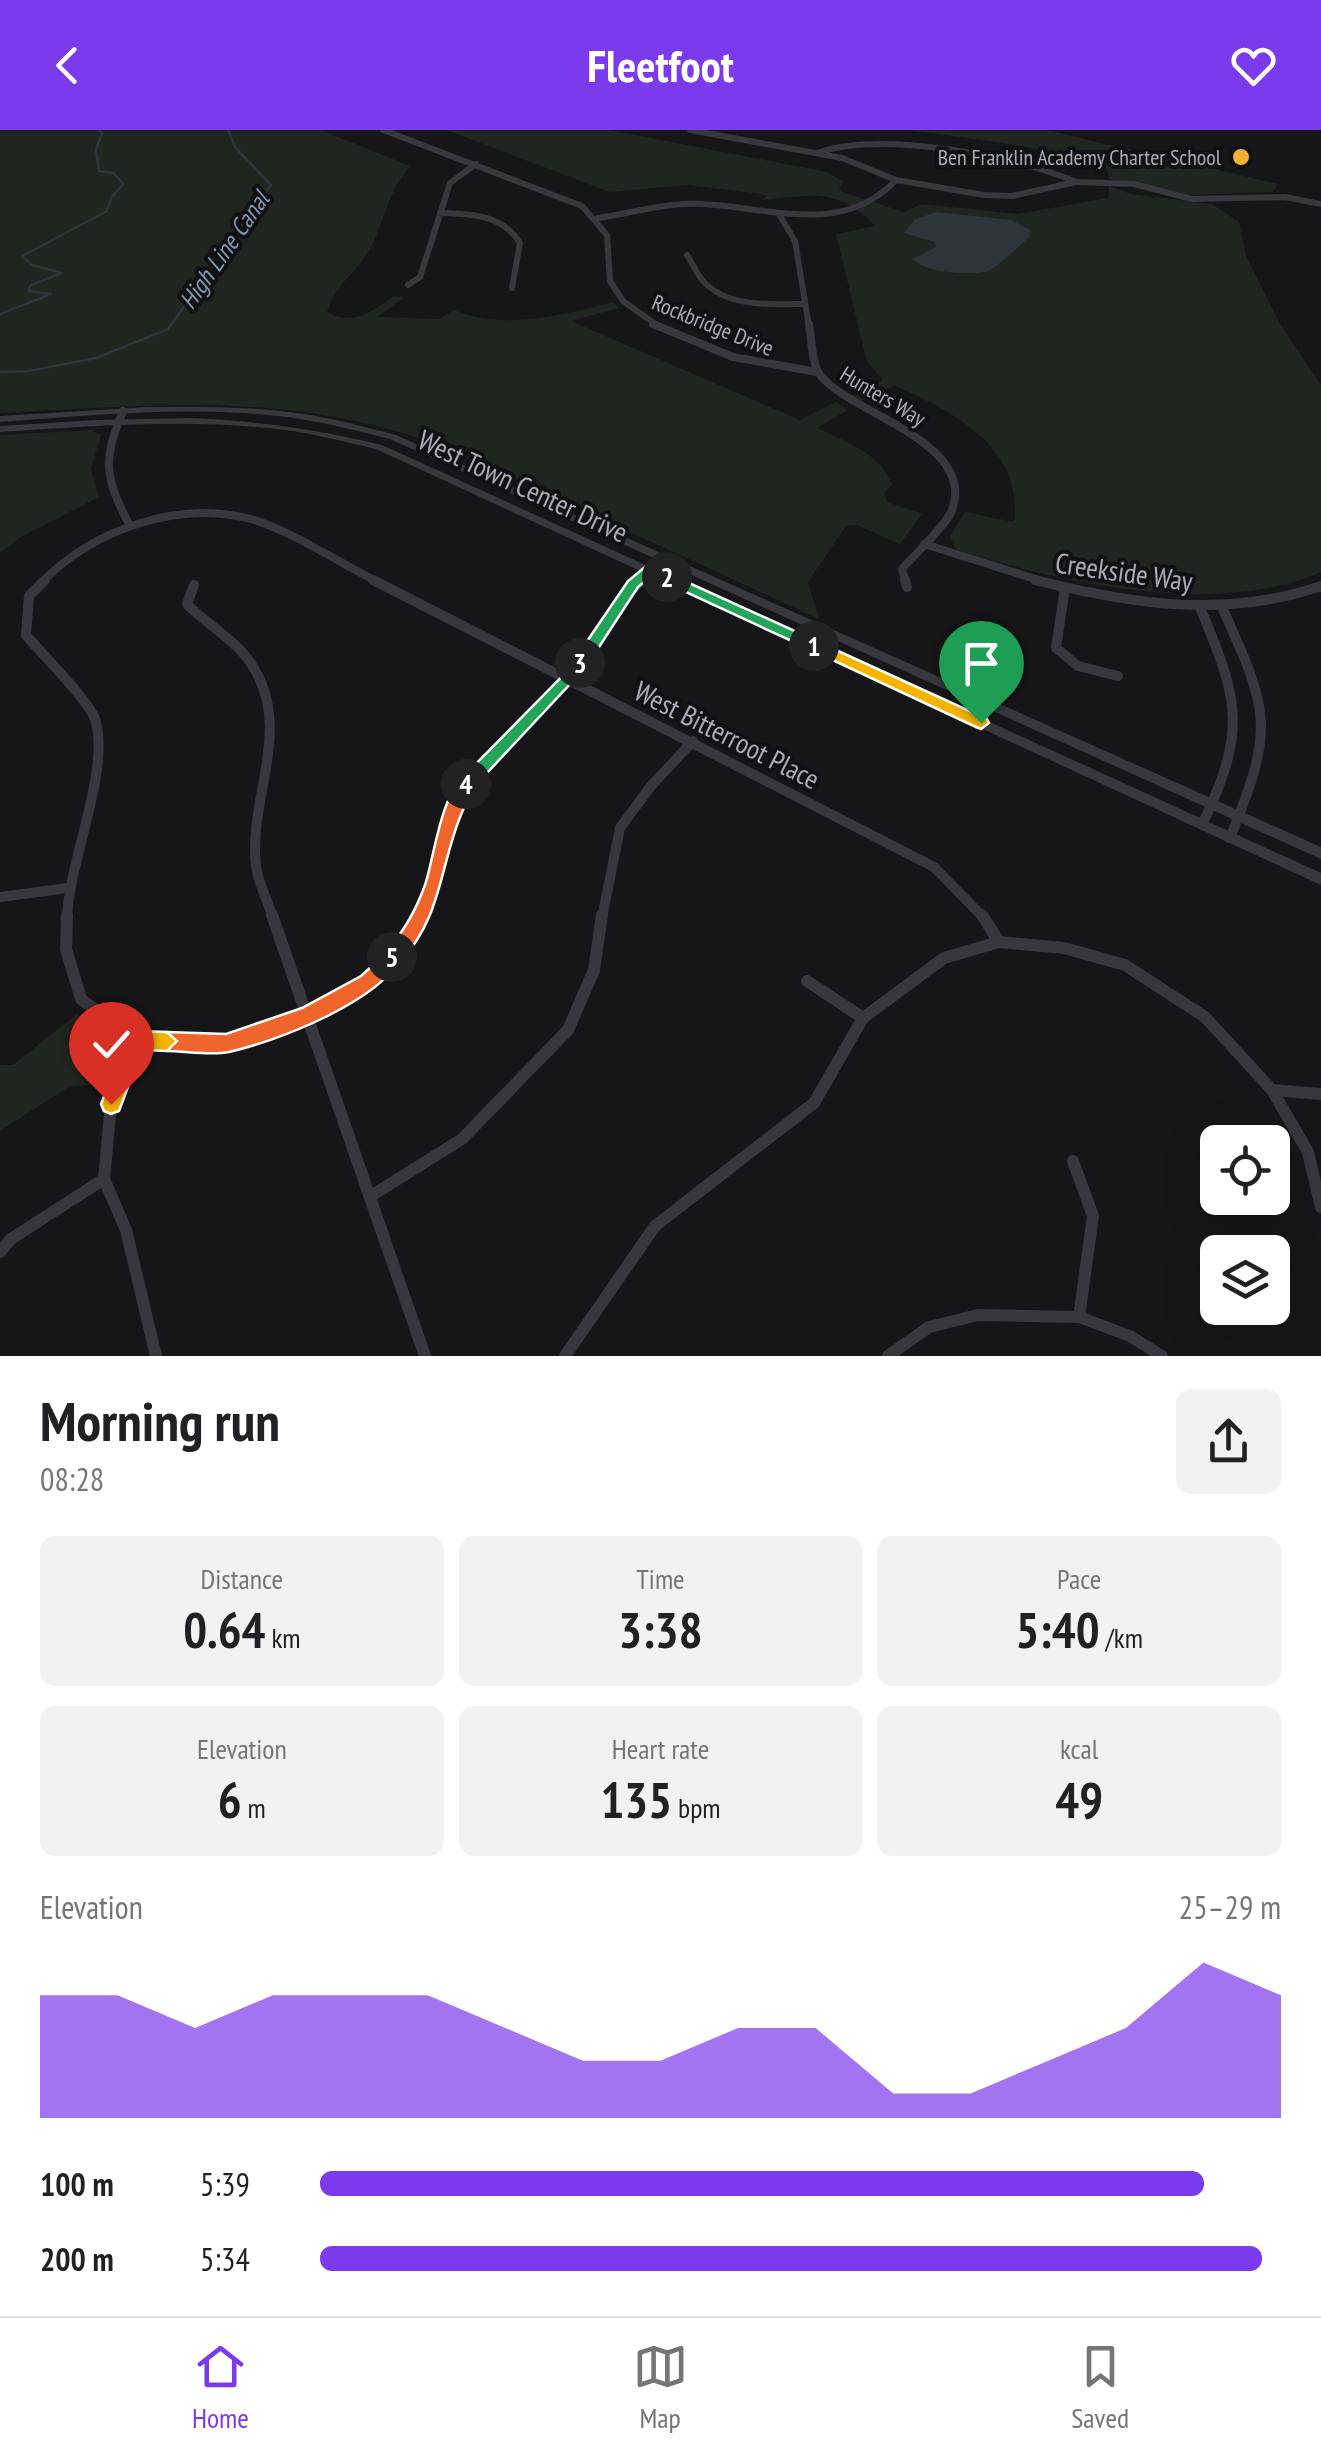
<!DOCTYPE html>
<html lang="en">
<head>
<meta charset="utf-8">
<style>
	:root { --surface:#fff; --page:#f2f2f2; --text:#202124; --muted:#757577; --line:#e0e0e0; --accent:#7c3aed }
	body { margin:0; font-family:"PT Sans Narrow",sans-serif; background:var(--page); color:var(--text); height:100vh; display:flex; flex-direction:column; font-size:38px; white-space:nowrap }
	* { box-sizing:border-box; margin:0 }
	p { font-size:32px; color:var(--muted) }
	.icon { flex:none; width:55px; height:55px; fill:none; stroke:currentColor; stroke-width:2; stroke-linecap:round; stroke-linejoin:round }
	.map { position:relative; height:1226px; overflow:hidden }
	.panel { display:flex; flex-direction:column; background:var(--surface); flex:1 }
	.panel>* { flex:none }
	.controls { position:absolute; left:1200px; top:995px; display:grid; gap:20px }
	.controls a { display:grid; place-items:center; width:90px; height:90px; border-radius:15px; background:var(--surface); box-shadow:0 10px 40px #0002; font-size:50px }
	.pin { position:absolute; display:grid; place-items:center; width:85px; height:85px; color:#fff; margin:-102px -42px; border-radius:50% 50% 50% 0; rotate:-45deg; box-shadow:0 0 10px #0007 }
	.pin .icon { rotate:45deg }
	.km { position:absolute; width:50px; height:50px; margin:-25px; border-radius:50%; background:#222; color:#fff; font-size:28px; line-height:50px; text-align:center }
	.round { display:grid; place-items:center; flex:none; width:105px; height:105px; border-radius:15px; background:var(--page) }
	.overview { display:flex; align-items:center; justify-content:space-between; height:170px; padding:0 40px }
	h1 { font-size:55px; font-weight:600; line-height:75px }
	.stats { display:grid; grid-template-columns:repeat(3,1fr); gap:15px; height:170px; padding:10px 40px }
	.stats div { display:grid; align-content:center; border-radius:15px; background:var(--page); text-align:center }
	.stats b { font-size:50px; font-weight:600 }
	.stats small { font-size:28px; font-weight:400 }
	.stats p { font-size:28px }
	.chart { height:280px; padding:20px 40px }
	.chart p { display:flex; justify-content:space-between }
	.chart svg { width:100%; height:180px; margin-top:10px; fill:var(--accent); opacity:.7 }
	ul { padding:0 40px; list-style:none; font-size:32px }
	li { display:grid; grid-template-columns:160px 120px 1fr; align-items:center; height:75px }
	li i { height:25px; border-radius:12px; background:var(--accent) }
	header { display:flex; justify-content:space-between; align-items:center; height:130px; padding:0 40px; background:var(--accent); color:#fff; font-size:45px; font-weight:600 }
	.dock { display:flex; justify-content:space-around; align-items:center; height:140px; border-top:2px solid var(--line); background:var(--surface); font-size:28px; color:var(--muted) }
	.dock a { display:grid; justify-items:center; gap:5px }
	.dock .selected { color:var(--accent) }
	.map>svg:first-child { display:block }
	.green { fill:#1e261f }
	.water { fill:#2c353c }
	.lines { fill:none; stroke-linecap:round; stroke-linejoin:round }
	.stream { stroke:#2c353c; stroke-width:2.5 }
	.minor-far3 { stroke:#37383d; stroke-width:6 }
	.minor-far2 { stroke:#37383d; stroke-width:8 }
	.minor-far1 { stroke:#37383d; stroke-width:10 }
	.minor { stroke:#37383d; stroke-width:12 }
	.tertiary { fill:#37383d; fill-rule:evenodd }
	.split-1 { fill:#f5b400; stroke:#fff; stroke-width:2.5 }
	.split-2 { fill:#22a559; stroke:#fff; stroke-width:2.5 }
	.split-3 { fill:#22a559; stroke:#fff; stroke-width:2.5 }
	.split-4 { fill:#22a559; stroke:#fff; stroke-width:2.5 }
	.split-5 { fill:#f0652b; stroke:#fff; stroke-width:2.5 }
	.split-6 { fill:#f0652b; stroke:#fff; stroke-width:2.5 }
	.split-7 { fill:#f5b400; stroke:#fff; stroke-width:2.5 }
	.poi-dot { fill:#f2b134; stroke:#111113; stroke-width:4 }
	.labels { text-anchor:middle; stroke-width:8; stroke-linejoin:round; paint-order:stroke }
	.far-poi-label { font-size:22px; fill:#a8adb8; stroke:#111113; text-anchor:end }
	.far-street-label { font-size:22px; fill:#a8adb8; stroke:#111113 }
	.far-water-label { font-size:25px; font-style:italic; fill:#7f9bb3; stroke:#111113 }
	.street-label { font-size:28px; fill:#a8adb8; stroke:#111113 }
</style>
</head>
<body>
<header><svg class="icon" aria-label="back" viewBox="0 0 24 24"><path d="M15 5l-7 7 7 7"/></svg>Fleetfoot<svg class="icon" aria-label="heart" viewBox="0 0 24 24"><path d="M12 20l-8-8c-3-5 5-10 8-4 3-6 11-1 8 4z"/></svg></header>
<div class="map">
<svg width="1321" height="1226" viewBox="0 0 1321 1226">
	<rect width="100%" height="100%" fill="#161618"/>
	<!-- green -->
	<g class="green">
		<path d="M 0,0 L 321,0 L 410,36 C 384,67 383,103 363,130 C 347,151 336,155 327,182 C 355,197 370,181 395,166 L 403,168 L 378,187 L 439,189 L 454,180 C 504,201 562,185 613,172 L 619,178 L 571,191 L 800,290 L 836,272 L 848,280 L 817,298 C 846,312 881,323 892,355 L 884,363 L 887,372 L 922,384 L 900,414 L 857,395 L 846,396 L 808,452 L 819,489 L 445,317 C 288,260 162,275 0,283 Z"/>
		<path d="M 446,0 L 609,0 L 827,42 L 844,52 L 839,57 L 842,62 L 904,82 L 921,74 L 1018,84 L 1108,68 L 1109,56 L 1131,64 L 1212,74 L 1239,92 L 1246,126 L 1279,192 L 1321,256 L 1321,442 C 1218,488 1059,453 955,419 L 950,406 L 965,382 L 1014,392 C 1024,318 953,281 895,256 L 862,271 L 854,266 L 883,250 L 867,232 L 836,104 L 875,96 C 838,57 813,65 763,70 L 767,66 L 762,64 L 687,55 L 610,62 Z"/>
		<path d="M 909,0 L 1046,0 L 1278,54 L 1273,62 L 1184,65 L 1109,49 L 1107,39 C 1077,19 951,7 909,0 Z"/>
		<path d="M 92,300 L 101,305 L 91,339 L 99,367 L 19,408 L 0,423 L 0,305 Z"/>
		<path d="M 77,884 L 110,913 L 98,955 L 70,956 L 0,1001 L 0,935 L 13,935 Z"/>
	</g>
	<!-- water -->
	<path class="water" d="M 936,82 L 1011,90 L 1030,100 L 1029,107 C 1018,118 1003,131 992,139 C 977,148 922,142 913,129 L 936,117 L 935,112 L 904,103 L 914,90 Z"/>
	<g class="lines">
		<!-- stream -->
		<g class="stream">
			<path d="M 0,184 L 51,164 L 28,161 L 31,155 L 62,143 L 32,135 L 22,126 L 107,81 L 111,68 L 123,54 L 114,43 L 99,41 L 96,19 L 102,4 L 99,0"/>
			<path d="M 0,242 L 29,241 L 96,228 L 168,199 L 271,55 L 235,17 L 228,0"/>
		</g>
		<!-- minor-far3 -->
		<g class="minor-far3">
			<path d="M 383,0 L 582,76 L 607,105 L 610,151 L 623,171 L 658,196"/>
			<path d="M 690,0 L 842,28 L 896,50 L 984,65 L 1012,66 L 1076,52 L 1134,54 L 1192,69 L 1285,67 L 1321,74"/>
			<path d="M 818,23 C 875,0 1016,26 1074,51"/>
			<path d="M 440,83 C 471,84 502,84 520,113 L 512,158"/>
			<path d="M 780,86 L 795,111 L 809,196"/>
			<path d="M 598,88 C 625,84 654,76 682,74 C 754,70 837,113 896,50"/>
			<path d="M 687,125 C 693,134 697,145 704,152 C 729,178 772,174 805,174"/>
			<path d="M 408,155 L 420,147 L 450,53 L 476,34"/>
		</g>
		<!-- minor-far2 -->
		<g class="minor-far2">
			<path d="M 653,194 L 733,227 L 817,242"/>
			<path d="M 809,194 C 812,209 811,234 821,246 C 852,284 977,312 952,380 C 946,396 914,425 902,439 L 906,452"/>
			<path d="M 123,281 C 102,331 105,348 130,396"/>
			<path d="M 924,414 L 1045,452"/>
			<path d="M 42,452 C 94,399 180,369 254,390 C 287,399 344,435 378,452"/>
			<path d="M 639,452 L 664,428"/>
		</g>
		<!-- minor-far1 -->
		<g class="minor-far1">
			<path d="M 45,450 L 29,466 L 26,505 C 41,523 88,570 95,589 C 111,639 69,730 67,788"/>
			<path d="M 373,450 L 567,549"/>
			<path d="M 905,450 L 907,457"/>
			<path d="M 1035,450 C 1130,474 1226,489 1321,456"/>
			<path d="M 194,455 L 187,474 C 206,494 234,509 250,532 C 295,597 248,666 256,736 C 258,753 268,771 273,788"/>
			<path d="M 1065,458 L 1056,518 L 1078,536 L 1118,546"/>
			<path d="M 1199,475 C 1239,571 1248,598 1202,695"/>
			<path d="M 1221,475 C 1270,583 1275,597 1230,708"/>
			<path d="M 567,549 L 934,737 L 984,788"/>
			<path d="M 567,549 C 594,516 611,479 642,450"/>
			<path d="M 0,767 L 68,758"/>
			<path d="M 419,788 L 435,754 L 446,699 L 466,654 L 567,549"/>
			<path d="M 602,788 L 620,698 L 651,656 L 693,611"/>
		</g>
		<!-- minor -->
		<g class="minor">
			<path d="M 67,785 L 66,819 L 81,869 L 136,911 L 226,913 L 307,885 L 368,852 L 410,808 L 421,785"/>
			<path d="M 272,785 L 425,1226"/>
			<path d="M 982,785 L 999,812"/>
			<path d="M 807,851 L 863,888"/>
			<path d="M 136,911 L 111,974 L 104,1049 L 126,1100 L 156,1226"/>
			<path d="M 1272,960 L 1321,964"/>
			<path d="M 1073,1031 L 1093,1086 L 1079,1187"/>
			<path d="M 371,1066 L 462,1009 L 568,900 L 594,840 L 602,785"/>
			<path d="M 0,1122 L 11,1109 L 104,1049"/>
			<path d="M 565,1226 L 655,1096 L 814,973 L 863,888 L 944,828 L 999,812 L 1064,818 L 1125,835 L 1205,887 L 1272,960 L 1308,1022 L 1321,1077"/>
			<path d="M 888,1226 L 929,1197 L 978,1185 L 1079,1187 L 1130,1206 L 1162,1226"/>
		</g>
		<!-- tertiary -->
		<g class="tertiary">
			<path d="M 148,277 C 198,277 248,276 297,283 C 331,288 363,296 396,305 L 1321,717 L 1321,729 L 390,309 C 360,301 330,294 300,289 C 201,274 99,285 0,292 L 0,286 Z"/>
			<path d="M 191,288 C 257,291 317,299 382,315 L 1321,743 L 1321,755 L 376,319 C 346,312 316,304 285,300 C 191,288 95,296 0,302 L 0,296 L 96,290 Z"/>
		</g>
	</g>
	<!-- split-1 -->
	<path class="split-1" d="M 814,510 L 987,589 L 989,593 L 981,599 L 976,597 L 809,519 L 807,516 Z"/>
	<!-- split-2 -->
	<path class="split-2" d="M 667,443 L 819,512 L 822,516 L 809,519 L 662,451 L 662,444 Z"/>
	<!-- split-3 -->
	<path class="split-3" d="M 645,437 L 655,437 L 674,447 L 667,452 L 651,446 L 638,457 L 586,537 L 575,537 L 575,529 L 628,451 Z"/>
	<!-- split-4 -->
	<path class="split-4" d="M 580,528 L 588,533 L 586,537 L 472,659 L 460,659 L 460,650 Z"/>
	<!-- split-5 -->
	<path class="split-5" d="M 466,648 L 474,654 C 468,669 461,683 456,698 C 439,748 438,792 399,833 L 386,833 L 386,821 C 404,802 416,780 425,755 C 434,729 441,660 466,648 Z"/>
	<!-- split-6 -->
	<path class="split-6" d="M 392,818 L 402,827 C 378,872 278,911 229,922 C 210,926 186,921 167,921 L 157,911 L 167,902 L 226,904 L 302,878 L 361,846 Z"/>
	<!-- split-7 -->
	<path class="split-7" d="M 136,901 L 167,902 L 177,911 L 167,921 L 142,920 L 119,981 L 111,984 L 104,981 L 101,974 L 129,904 Z"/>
	<!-- markers -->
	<circle class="poi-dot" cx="1241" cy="27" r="10"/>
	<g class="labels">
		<!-- far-poi labels -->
		<g class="far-poi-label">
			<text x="1221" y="35">Ben Franklin Academy Charter School</text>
		</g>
		<!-- far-street labels -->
		<g class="far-street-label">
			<text transform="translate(713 195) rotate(22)" y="8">Rockbridge Drive</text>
			<text transform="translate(883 266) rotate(31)" y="8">Hunters Way</text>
		</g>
		<!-- far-water labels -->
		<g class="far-water-label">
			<text transform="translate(224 120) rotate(-55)" y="9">High Line Canal</text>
		</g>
		<!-- street labels -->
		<g class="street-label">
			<text transform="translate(523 356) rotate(25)" y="10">West Town Center Drive</text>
			<text transform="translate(1124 442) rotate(8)" y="10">Creekside Way</text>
			<text transform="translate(727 605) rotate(27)" y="10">West Bitterroot Place</text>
		</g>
	</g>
</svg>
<div class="controls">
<a><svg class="icon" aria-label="locate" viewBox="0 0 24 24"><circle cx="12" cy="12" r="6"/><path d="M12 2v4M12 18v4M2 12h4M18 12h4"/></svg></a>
<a><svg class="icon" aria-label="layers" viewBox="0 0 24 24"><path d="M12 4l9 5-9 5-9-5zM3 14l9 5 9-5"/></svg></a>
</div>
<div class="pin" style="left:981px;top:593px;background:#1e9e55"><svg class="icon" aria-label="arrive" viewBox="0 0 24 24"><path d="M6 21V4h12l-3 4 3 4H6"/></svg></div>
<div class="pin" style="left:111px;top:974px;background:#d93025"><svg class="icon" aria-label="check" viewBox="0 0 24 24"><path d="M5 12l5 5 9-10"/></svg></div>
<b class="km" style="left:814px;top:516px">1</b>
<b class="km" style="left:667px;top:447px">2</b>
<b class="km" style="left:580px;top:533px">3</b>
<b class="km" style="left:466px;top:654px">4</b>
<b class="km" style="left:392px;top:827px">5</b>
</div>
<section class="panel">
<div class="overview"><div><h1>Morning run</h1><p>08:28</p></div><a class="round"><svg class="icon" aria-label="share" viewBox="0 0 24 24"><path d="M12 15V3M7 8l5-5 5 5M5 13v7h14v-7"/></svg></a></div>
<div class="stats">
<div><p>Distance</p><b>0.64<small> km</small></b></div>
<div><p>Time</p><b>3:38</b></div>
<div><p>Pace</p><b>5:40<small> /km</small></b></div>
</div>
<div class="stats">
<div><p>Elevation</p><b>6<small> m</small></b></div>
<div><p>Heart rate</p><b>135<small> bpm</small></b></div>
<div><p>kcal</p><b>49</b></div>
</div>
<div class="chart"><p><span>Elevation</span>25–29 m</p>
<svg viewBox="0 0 160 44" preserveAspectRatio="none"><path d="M0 44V14L10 14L20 22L30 14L40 14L50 14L60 22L70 30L80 30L90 22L100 22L110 38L120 38L130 30L140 22L150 6L160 14V44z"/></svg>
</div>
<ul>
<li><b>100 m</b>5:39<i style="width:92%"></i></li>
<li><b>200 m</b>5:34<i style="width:98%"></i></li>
</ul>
</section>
<nav class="dock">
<a class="selected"><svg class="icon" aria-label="home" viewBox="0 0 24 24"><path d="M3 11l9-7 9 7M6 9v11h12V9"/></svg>Home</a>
<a><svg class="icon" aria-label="map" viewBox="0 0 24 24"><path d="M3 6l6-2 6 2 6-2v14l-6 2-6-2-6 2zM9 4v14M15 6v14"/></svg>Map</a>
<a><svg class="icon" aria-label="saved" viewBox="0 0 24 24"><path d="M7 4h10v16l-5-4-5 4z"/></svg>Saved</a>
</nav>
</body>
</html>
